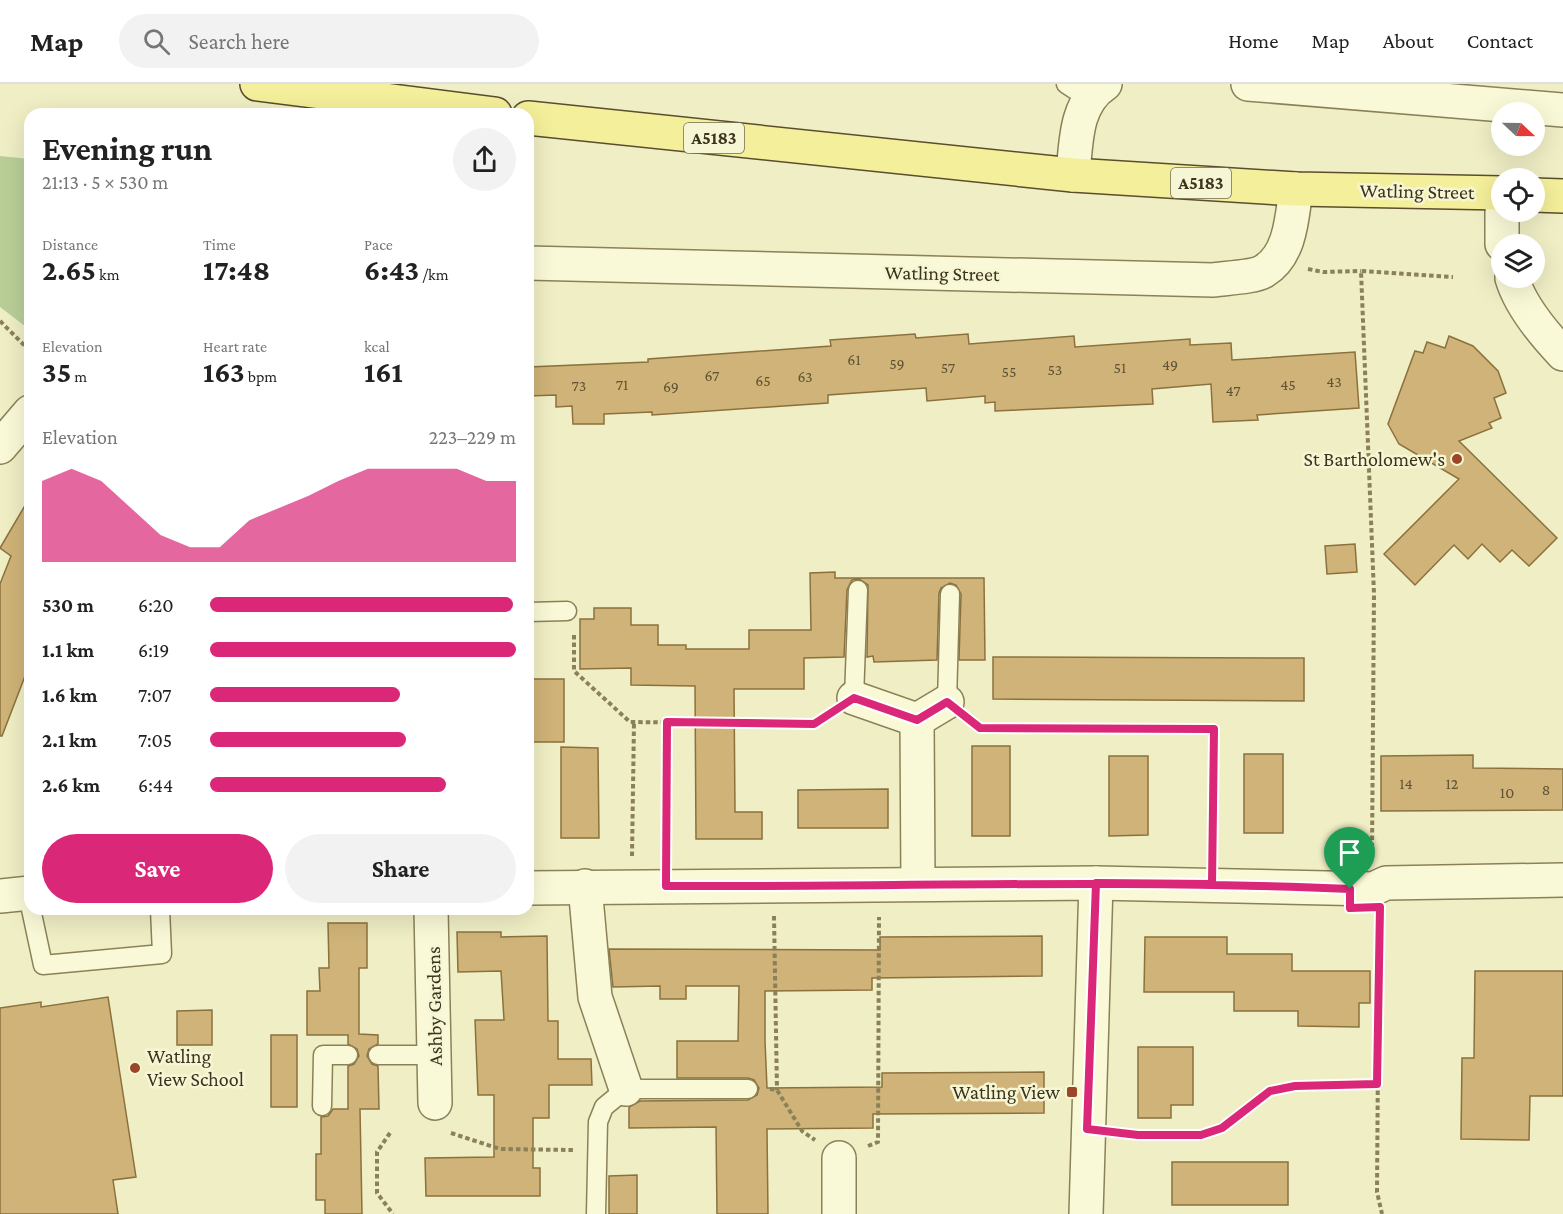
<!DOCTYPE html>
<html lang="en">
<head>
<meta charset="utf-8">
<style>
	:root { --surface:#fff; --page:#f2f2f2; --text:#222; --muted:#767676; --line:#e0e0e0; --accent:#db2777 }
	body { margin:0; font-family:"Crimson Pro",serif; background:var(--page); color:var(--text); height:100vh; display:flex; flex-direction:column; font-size:22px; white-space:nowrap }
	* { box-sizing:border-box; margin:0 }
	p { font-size:20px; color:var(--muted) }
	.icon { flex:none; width:33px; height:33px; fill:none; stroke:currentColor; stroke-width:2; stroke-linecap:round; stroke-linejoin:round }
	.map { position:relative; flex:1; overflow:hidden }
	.drawer { position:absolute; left:24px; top:24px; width:510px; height:807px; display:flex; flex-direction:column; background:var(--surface); border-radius:18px; box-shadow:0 6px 24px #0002 }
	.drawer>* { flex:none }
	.needle { width:39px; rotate:112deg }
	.buttons { position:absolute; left:1491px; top:18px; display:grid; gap:12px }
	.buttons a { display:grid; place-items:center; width:54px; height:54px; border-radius:50%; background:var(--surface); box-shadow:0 6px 24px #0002; font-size:30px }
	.pin { position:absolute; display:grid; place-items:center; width:51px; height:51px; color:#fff; margin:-62px -26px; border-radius:50% 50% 50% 0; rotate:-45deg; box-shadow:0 0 6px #0007 }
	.pin .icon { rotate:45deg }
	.round { display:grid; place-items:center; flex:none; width:63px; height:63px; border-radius:32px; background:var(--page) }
	.head { display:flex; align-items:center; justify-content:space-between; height:102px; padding:0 18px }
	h1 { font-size:33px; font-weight:700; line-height:45px }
	.metrics { display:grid; grid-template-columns:repeat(3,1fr); gap:9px; height:102px; padding:6px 18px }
	.metrics div { display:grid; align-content:center }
	.metrics b { font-size:30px; font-weight:700 }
	.metrics small { font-size:16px; font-weight:400 }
	.metrics p { font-size:16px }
	.chart { height:168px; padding:12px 18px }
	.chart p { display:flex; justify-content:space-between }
	.chart svg { width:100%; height:108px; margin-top:6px; fill:var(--accent); opacity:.7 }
	.primary-button { display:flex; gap:12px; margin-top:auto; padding:12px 18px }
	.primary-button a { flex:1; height:69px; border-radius:36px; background:var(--accent); color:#fff; font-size:24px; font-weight:700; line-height:69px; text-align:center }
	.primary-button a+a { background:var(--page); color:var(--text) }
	ul { padding:0 18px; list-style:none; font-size:20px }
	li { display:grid; grid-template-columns:96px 72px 1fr; align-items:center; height:45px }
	li i { height:15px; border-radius:8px; background:var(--accent) }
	header { display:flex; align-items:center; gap:36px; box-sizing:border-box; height:84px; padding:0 30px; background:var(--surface); border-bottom:2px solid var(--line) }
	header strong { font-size:28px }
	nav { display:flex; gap:33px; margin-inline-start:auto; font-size:21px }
	.search { width:420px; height:54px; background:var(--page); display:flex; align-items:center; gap:15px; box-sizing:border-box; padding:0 21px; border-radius:33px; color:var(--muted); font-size:22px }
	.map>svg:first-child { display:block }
	.green { fill:#b9ce97 }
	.building { fill:#cfb378; stroke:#8b713e; stroke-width:1.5 }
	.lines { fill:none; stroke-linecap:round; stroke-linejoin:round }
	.service-casing { stroke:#8b8159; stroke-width:21 }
	.minor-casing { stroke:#8b8159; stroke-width:36 }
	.primary-casing { stroke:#594d2e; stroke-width:36 }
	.path { stroke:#8b8159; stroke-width:4; stroke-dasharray:4.5 3; stroke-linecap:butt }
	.service { stroke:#faf9d7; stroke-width:18 }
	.minor { stroke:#faf9d7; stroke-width:33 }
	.primary { stroke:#f4ef9a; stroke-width:33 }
	.route-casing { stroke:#fff; stroke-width:12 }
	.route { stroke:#db2777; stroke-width:8 }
	.poi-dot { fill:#9c4527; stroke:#f7f6d4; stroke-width:2 }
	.labels { text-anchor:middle; stroke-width:5; stroke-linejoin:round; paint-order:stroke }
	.number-label { font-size:16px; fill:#5f5334 }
	.shield { fill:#f7f6d4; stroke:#736e55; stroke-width:1.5 }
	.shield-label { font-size:18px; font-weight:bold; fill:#3a331e }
	.street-label { font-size:20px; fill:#3a331e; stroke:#f7f6d4 }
	.poi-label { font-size:20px; fill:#3a331e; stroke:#f7f6d4; text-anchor:end }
</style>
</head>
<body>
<header>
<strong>Map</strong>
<div class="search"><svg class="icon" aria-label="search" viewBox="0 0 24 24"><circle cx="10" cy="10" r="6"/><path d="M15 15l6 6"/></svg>Search here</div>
<nav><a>Home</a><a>Map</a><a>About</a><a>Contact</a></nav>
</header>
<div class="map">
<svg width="1563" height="1130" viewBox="0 0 1563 1130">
	<rect width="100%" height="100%" fill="#f0eec4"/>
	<!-- green -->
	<path class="green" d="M 0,72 L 30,75 L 30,246 L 0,223 Z"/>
	<!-- building -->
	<g class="building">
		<path d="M 915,250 L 916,254 L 968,250 L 969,260 L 1074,252 L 1075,263 L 1190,255 L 1190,261 L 1231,259 L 1232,276 L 1355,268 L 1359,324 L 1257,331 L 1258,336 L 1213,338 L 1211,300 L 1152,305 L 1153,320 L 995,327 L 995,318 L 985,319 L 985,312 L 927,317 L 926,304 L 828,311 L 828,319 L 652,331 L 652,328 L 604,330 L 604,340 L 573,340 L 572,322 L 556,323 L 556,311 L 528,312 L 528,283 L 648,278 L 648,275 L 831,262 L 830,256 Z"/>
		<path d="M 1449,252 L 1473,262 L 1498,287 L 1506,309 L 1494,314 L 1501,334 L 1489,339 L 1492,344 L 1459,357 L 1557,454 L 1529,482 L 1512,466 L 1500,478 L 1482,460 L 1468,475 L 1454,461 L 1415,501 L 1384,470 L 1459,395 L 1399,360 L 1388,340 L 1415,267 L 1423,269 L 1427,258 L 1445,264 Z"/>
		<path d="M 30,413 L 30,579 L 2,652 L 0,652 L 0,500 L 11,472 L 0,464 Z"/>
		<path d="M 1355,460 L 1357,488 L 1327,490 L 1325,462 Z"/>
		<path d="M 835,488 L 835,494 L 984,494 L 985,576 L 959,576 L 961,510 L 956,501 L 950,499 L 941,504 L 939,509 L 937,576 L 874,578 L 873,572 L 867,573 L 868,501 L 859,495 L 852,496 L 847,506 L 844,573 L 804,574 L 804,605 L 734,605 L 735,728 L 762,728 L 762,755 L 696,755 L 695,602 L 631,601 L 631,584 L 580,585 L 580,535 L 594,535 L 594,524 L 631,524 L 631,541 L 658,541 L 658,561 L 686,561 L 686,565 L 749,565 L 749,546 L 811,546 L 810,489 Z"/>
		<path d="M 993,573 L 1304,574 L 1304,617 L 993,615 Z"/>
		<rect x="528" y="595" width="36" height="63"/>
		<rect x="972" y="662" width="38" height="90"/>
		<path d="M 561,663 L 598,664 L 599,754 L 561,754 Z"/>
		<rect x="1244" y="670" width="39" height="79"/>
		<path d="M 1473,671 L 1473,684 L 1563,685 L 1563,726 L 1381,727 L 1381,672 Z"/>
		<path d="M 1109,672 L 1148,672 L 1148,751 L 1109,752 Z"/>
		<path d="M 888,705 L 888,744 L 798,744 L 798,706 Z"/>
		<path d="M 328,839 L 367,839 L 367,884 L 359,884 L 359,950 L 378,951 L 378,960 L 369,965 L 367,972 L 372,980 L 378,982 L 379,1025 L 360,1025 L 362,1130 L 325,1130 L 325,1116 L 316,1116 L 316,1070 L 321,1070 L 321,1033 L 328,1032 L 333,1025 L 348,1025 L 348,982 L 354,980 L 359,972 L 357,965 L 348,960 L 348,951 L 307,951 L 307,907 L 320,907 L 319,884 L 329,884 Z"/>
		<path d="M 457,848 L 501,848 L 501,853 L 547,852 L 548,937 L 558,937 L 558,975 L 591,975 L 592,1001 L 549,1001 L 549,1034 L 533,1034 L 533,1084 L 540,1084 L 540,1112 L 426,1112 L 425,1074 L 494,1073 L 494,1011 L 478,1011 L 475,936 L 504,936 L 501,887 L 458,888 Z"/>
		<path d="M 1042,852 L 1042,892 L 872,894 L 872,906 L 765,907 L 765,957 L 767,1004 L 882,1003 L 882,989 L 1044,988 L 1044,1029 L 873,1030 L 873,1044 L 767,1045 L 768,1130 L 717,1130 L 716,1043 L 629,1044 L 629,1023 L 640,1017 L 748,1016 L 757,1011 L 759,1004 L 754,996 L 748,994 L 677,994 L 677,957 L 738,957 L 739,902 L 686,902 L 686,915 L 660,915 L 660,902 L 613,903 L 609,865 L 880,866 L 880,853 Z"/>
		<path d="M 1145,853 L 1227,853 L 1227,870 L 1292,870 L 1292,887 L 1370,887 L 1370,919 L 1359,919 L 1359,943 L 1298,942 L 1298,927 L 1234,927 L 1234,908 L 1144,908 Z"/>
		<path d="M 1475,887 L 1563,887 L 1563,1012 L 1530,1012 L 1529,1056 L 1461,1055 L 1462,974 L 1474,974 Z"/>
		<path d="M 108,913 L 136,1093 L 113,1096 L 118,1130 L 0,1130 L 0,924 L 41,918 L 41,923 Z"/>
		<path d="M 212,926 L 212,961 L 177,961 L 177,927 Z"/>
		<rect x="271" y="951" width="26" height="72"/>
		<path d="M 1138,963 L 1193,963 L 1193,1021 L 1171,1021 L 1171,1034 L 1138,1034 Z"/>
		<rect x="1172" y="1078" width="116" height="43"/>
		<path d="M 637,1091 L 637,1130 L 609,1130 L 609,1092 Z"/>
	</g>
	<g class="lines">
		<defs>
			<g id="service">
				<path d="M 1066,0 L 1089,15"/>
				<path d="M 528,528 L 567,527"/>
				<path d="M 854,614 L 858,506"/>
				<path d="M 947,618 L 950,510"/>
				<path d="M 31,825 L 43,881 L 162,870 L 160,825"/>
				<path d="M 378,971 L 434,971"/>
				<path d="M 322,1022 L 323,971 L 348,971"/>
				<path d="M 596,1130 L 598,1038 L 604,1023 L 626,1005 L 748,1005"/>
			</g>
			<g id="minor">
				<path d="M 1248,0 L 1563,26"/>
				<path d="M 1073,91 C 1076,59 1075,19 1105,0"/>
				<path d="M 1502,128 L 1502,160"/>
				<path d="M 528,179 L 1213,196 C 1226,194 1255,193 1264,187 C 1291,171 1292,132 1296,105"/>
				<path d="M 1512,194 C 1520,221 1543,249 1563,270"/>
				<path d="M 0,363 L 30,328"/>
				<path d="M 854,614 L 917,636 L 918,799"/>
				<path d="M 917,636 L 947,618"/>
				<path d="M 585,802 L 595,913 L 626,1005"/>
				<path d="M 528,804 L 1096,799 L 1373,805 L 1386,799 L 1563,796"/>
				<path d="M 0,812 L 30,809"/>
				<path d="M 431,825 L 435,1019"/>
				<path d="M 839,1130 L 839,1074"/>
				<path d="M 1086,1130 L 1096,799"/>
			</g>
			<g id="primary">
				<path d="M 257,0 L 495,30"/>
				<path d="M 528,34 L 1073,91 L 1296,105 L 1502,109"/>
				<path d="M 1534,111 L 1563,112"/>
			</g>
		</defs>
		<!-- service casing -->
		<use href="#service" class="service-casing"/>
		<!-- minor casing -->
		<use href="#minor" class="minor-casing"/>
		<!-- primary casing -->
		<use href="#primary" class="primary-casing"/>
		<!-- path -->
		<g class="path">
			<path d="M 1308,185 L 1323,188 L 1361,187"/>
			<path d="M 0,237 L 27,264 L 30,279"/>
			<path d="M 574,551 L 574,587 L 630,638 L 814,640 L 828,631"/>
			<path d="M 971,637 L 980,644 L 1214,645 L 1213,769"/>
			<path d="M 1372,771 L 1374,510 L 1361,187 L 1453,193"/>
			<path d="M 632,772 L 634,638"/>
			<path d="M 666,772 L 667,638"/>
			<path d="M 774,832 L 777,1006"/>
			<path d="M 1379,834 L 1377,1108 L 1382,1130"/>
			<path d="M 770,1005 L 777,1006 L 802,1047 L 815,1056"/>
			<path d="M 390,1049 L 377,1068 L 377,1109 L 393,1130"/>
			<path d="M 451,1049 L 500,1065 L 573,1066"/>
			<path d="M 1120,1049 L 1201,1051 L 1222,1044 L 1270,1007 L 1295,1002 L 1377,1000"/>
			<path d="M 868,1062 L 878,1058 L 879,833"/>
		</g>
		<!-- service -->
		<use href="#service" class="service"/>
		<!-- minor -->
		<use href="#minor" class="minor"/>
		<!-- primary -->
		<use href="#primary" class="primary"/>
	</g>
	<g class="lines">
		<defs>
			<path id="route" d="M 1350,805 C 1122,795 894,803 666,802 L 667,638 L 814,640 L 854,614 L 917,636 L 947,618 L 980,644 L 1214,645 L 1212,800 L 1096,799 L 1087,1045 L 1138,1051 L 1201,1051 L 1222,1044 L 1270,1007 L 1295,1002 L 1377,1000 L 1380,823 L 1350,824 L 1350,805"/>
		</defs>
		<!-- route casing -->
		<use href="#route" class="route-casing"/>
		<!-- route -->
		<use href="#route" class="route"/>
	</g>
	<!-- markers -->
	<g class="poi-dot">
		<circle cx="1457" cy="375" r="6"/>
		<circle cx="135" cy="984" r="6"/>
		<rect x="1066" y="1002" width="12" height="12" rx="3"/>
	</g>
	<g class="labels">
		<!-- number labels -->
		<g class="number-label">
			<text x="854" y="281">61</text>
			<text x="897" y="285">59</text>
			<text x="1170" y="286">49</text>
			<text x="948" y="289">57</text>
			<text x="1120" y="289">51</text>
			<text x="1055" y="291">53</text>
			<text x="1009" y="293">55</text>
			<text x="712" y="297">67</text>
			<text x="805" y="298">63</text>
			<text x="763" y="302">65</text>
			<text x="1334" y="303">43</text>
			<text x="622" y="306">71</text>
			<text x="1288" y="306">45</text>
			<text x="579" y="307">73</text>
			<text x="671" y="308">69</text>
			<text x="1233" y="312">47</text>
			<text x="1406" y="705">14</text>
			<text x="1452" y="705">12</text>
			<text x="1546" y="711">8</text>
			<text x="1507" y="714">10</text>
		</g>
		<!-- shield labels -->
		<g class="shield">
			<rect x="684" y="39" width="60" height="30" rx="4.5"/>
			<rect x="1171" y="84" width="60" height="30" rx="4.5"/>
		</g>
		<g class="shield-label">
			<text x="714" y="60">A5183</text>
			<text x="1201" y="105">A5183</text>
		</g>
		<!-- street labels -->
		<g class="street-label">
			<text transform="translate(1417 107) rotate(1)" y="7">Watling Street</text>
			<text transform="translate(942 189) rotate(1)" y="7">Watling Street</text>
			<text transform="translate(434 922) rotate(-91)" y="7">Ashby Gardens</text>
		</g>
		<!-- poi labels -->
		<g class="poi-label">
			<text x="1445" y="382">St Bartholomew's</text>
			<text x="147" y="979" text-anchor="start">Watling<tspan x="147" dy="23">View School</tspan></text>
			<text x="1060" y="1015">Watling View</text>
		</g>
	</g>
</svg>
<div class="buttons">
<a><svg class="needle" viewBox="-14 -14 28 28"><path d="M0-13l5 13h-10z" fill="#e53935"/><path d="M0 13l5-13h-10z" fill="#767676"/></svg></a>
<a><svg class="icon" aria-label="locate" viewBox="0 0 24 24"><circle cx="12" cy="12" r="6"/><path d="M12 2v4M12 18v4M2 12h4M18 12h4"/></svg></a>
<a><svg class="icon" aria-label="layers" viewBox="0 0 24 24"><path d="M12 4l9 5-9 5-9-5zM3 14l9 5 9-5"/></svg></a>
</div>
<div class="pin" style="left:1350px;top:805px;background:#1e9e55"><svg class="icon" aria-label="arrive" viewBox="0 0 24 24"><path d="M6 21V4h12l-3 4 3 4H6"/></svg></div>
<section class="drawer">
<div class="head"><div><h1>Evening run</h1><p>21:13 · 5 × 530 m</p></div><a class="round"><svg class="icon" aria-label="share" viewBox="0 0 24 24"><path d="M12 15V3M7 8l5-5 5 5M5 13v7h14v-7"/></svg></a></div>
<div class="metrics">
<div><p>Distance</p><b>2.65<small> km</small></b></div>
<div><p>Time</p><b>17:48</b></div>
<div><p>Pace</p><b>6:43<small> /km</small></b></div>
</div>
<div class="metrics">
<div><p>Elevation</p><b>35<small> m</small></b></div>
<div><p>Heart rate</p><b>163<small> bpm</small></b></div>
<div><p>kcal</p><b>161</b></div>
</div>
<div class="chart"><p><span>Elevation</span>223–229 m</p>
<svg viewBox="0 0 160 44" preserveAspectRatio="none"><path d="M0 44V11L10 6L20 11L30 22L40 33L50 38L60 38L70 27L80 22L90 17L100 11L110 6L120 6L130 6L140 6L150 11L160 11V44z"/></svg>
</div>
<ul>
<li><b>530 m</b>6:20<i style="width:99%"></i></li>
<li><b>1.1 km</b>6:19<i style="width:100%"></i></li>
<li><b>1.6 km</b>7:07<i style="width:62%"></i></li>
<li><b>2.1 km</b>7:05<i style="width:64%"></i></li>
<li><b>2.6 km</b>6:44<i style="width:77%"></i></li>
</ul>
<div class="primary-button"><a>Save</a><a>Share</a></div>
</section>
</div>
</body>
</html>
